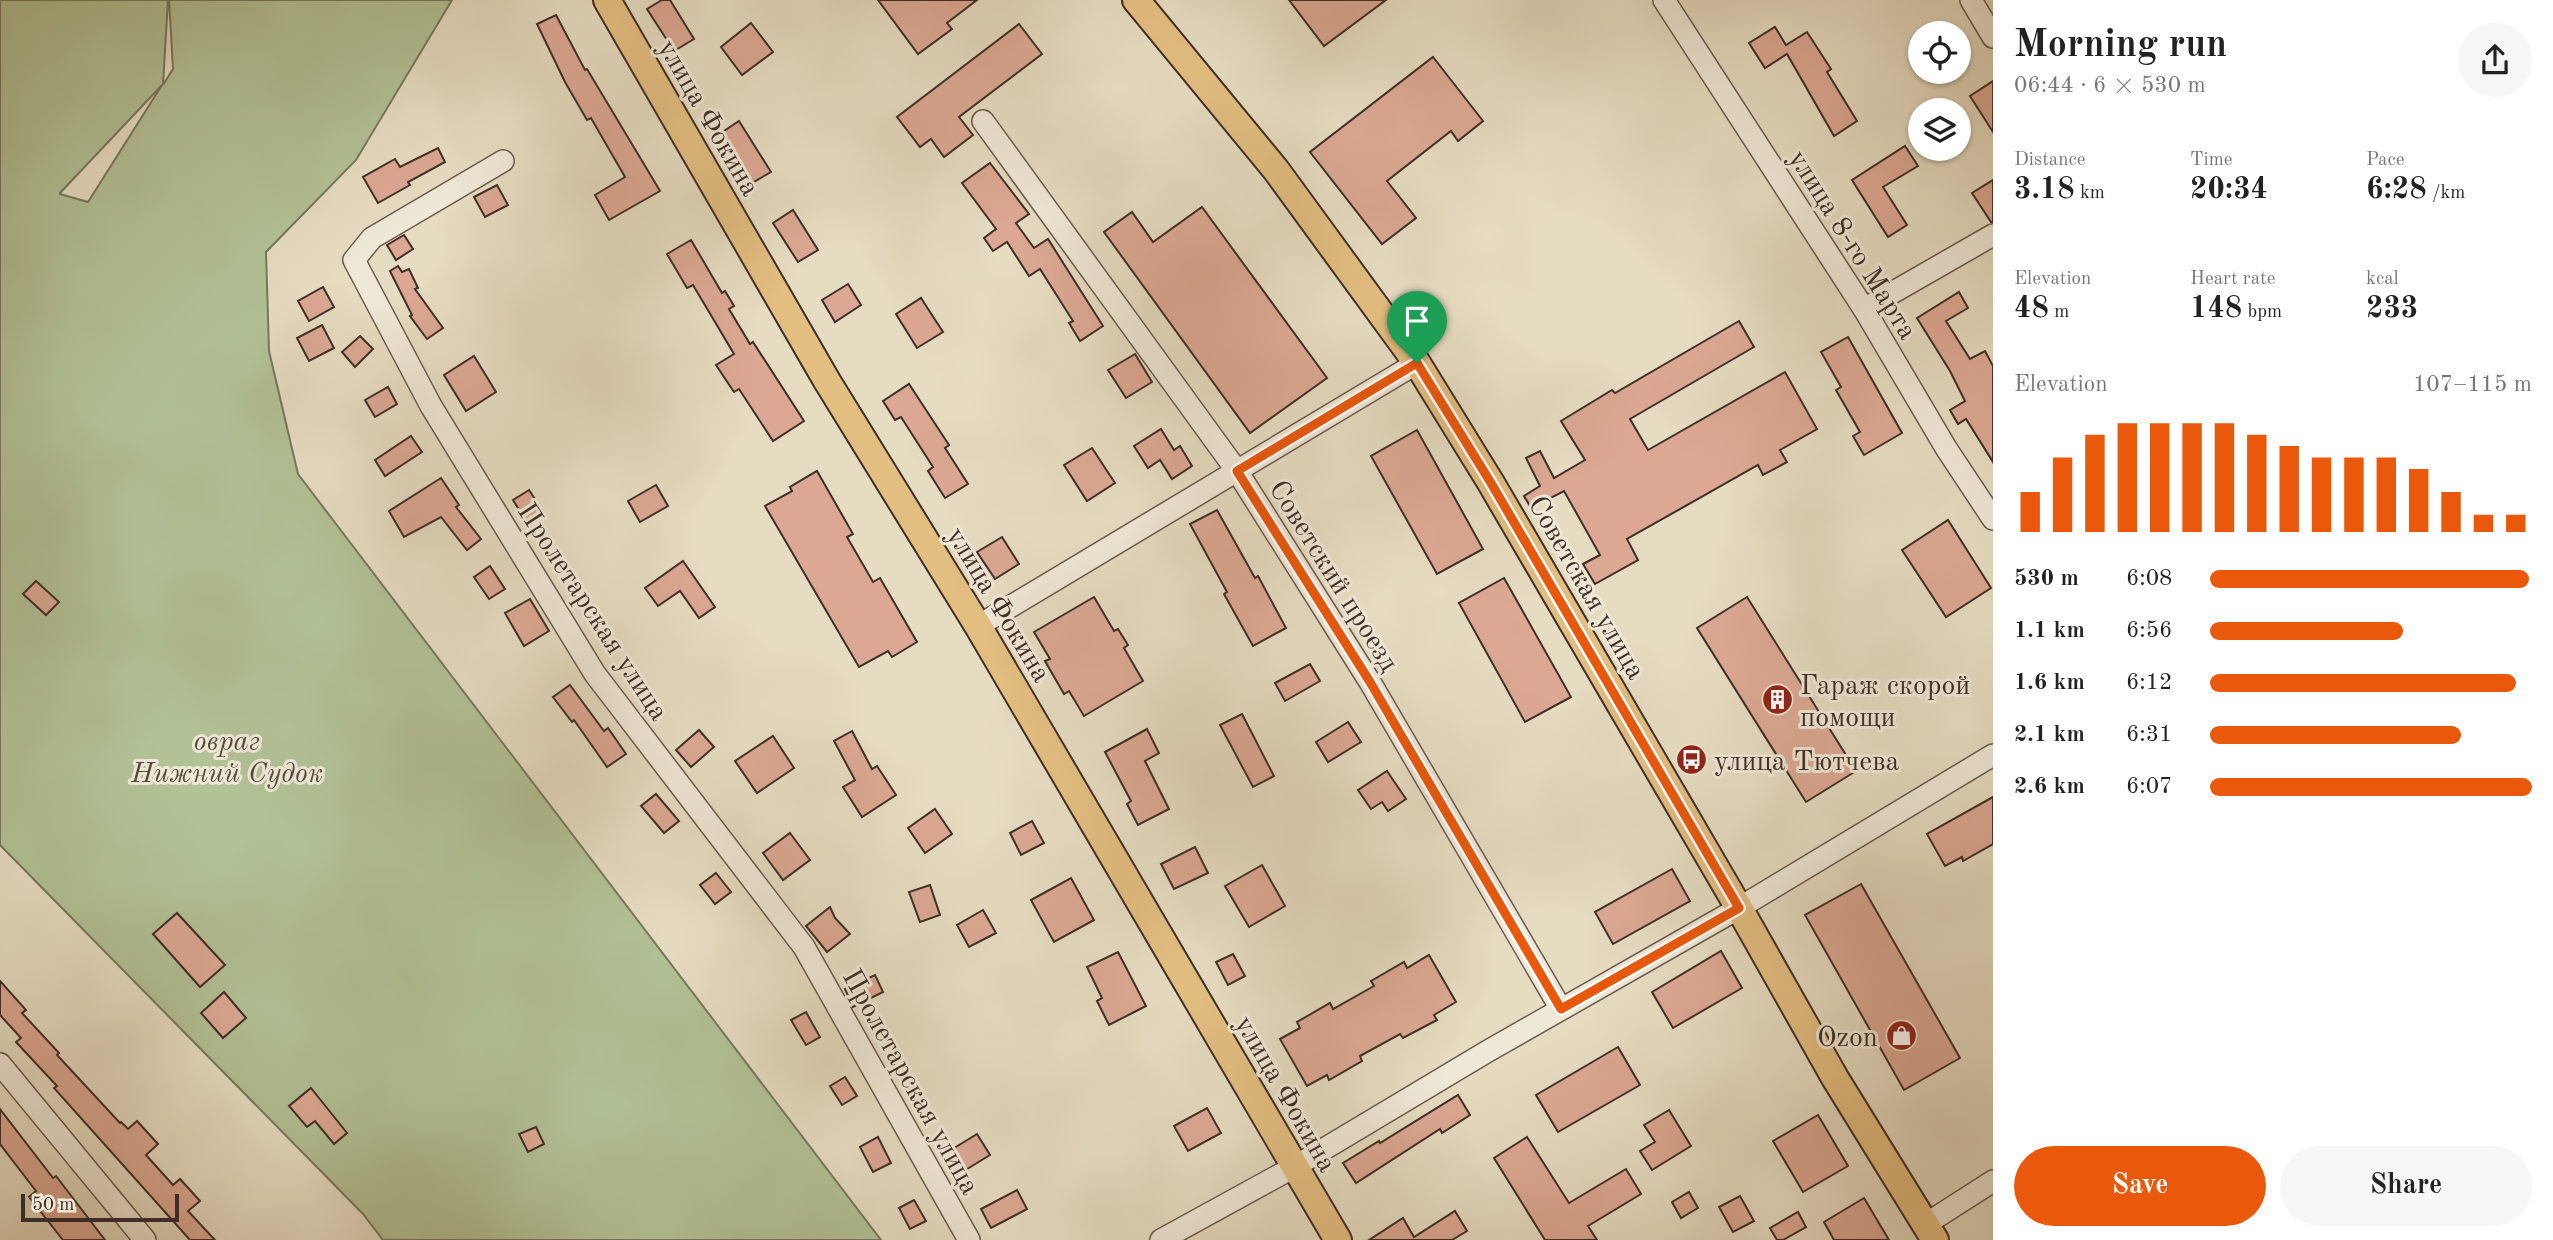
<!DOCTYPE html>
<html lang="en">
<head>
<meta charset="utf-8">
<style>
	:root { --surface:#fff; --page:#f6f6f6; --text:#222; --muted:#767676; --accent:#ea580c }
	body { margin:0; font-family:"Old Standard TT",serif; background:var(--page); color:var(--text); height:100vh; display:flex; flex-direction:column; font-size:26px; white-space:nowrap }
	* { box-sizing:border-box; margin:0 }
	p { font-size:23px; color:var(--muted) }
	.icon { flex:none; width:38px; height:38px; fill:none; stroke:currentColor; stroke-width:2; stroke-linecap:round; stroke-linejoin:round }
	.map { position:relative; flex:1; overflow:hidden }
	.side { display:flex; flex-direction:column; background:var(--surface); width:560px }
	.side>* { flex:none }
	.fabs { position:absolute; left:1908px; top:21px; display:grid; gap:14px }
	.fabs a { display:grid; place-items:center; width:63px; height:63px; border-radius:50%; background:var(--surface); box-shadow:0 2px 5px #0004; font-size:35px }
	.scale { position:absolute; left:21px; bottom:18px; width:158px; box-sizing:border-box; padding-left:7px; border:4px solid #3f2e27; border-top:0; font-size:19px; line-height:24px; white-space:nowrap; color:#3f2e27; -webkit-text-stroke:5px #efe8d7; paint-order:stroke }
	.pin { position:absolute; display:grid; place-items:center; width:60px; height:60px; color:#fff; margin:-72px -30px; border-radius:50% 50% 50% 0; rotate:-45deg; box-shadow:0 0 7px #0007 }
	.pin .icon { rotate:45deg }
	.round { display:grid; place-items:center; flex:none; width:74px; height:74px; border-radius:37px; background:var(--page) }
	.summary { display:flex; align-items:center; justify-content:space-between; height:119px; padding:0 21px }
	h1 { font-size:38px; font-weight:600; line-height:52px }
	.metrics { display:grid; grid-template-columns:repeat(3,1fr); gap:10px; height:119px; padding:7px 21px }
	.metrics div { display:grid; align-content:center }
	.metrics b { font-size:30px; font-weight:600 }
	.metrics small { font-size:19px; font-weight:400 }
	.metrics p { font-size:19px }
	.chart { height:196px; padding:14px 21px }
	.chart p { display:flex; justify-content:space-between }
	.chart svg { width:100%; height:126px; margin-top:7px; stroke:var(--accent); stroke-width:6 }
	.cta { display:flex; gap:14px; margin-top:auto; padding:14px 21px }
	.cta a { flex:1; height:80px; border-radius:42px; background:var(--accent); color:#fff; font-size:28px; font-weight:600; line-height:80px; text-align:center }
	.cta a+a { background:var(--page); color:var(--text) }
	ul { padding:0 21px; list-style:none; font-size:23px }
	li { display:grid; grid-template-columns:112px 84px 1fr; align-items:center; height:52px }
	li i { height:18px; border-radius:9px; background:var(--accent) }
	main { display:flex; flex:1; min-height:0 }
	.map>svg:first-child { display:block }
	.green { fill:#b2c196; stroke:#78785e; stroke-width:2; fill-rule:evenodd }
	.building { fill:#dca893; stroke:#3f2e27; stroke-width:2 }
	.lines { fill:none; stroke-linecap:round; stroke-linejoin:round }
	.minor-casing { stroke:#695a4e; stroke-width:24 }
	.major-casing { stroke:#3f2e27; stroke-width:30 }
	.minor { stroke:#efe8d7; stroke-width:21 }
	.major { stroke:#e3be81; stroke-width:26 }
	.route-casing { stroke:#fff; stroke-width:14 }
	.route { stroke:#ea580c; stroke-width:9 }
	.labels { text-anchor:middle; stroke-width:6; stroke-linejoin:round; paint-order:stroke }
	.street-label { font-size:28px; fill:#3f2e27; stroke:#efe8d7 }
	.poi-label { font-size:28px; fill:#3f2e27; stroke:#efe8d7; text-anchor:start }
	.park-label { font-size:28px; font-style:italic; fill:#564b3d; stroke:#efe8d7 }
</style>
</head>
<body>
<main>
<div class="map">
<svg width="1993" height="1240" viewBox="0 0 1993 1240">
	<rect width="100%" height="100%" fill="#e6dcc2"/>
	<filter id="stains"><feTurbulence type="fractalNoise" baseFrequency=".00286" numOctaves="4"/><feColorMatrix values="0 0 0 0 .2 0 0 0 0 .09 0 0 0 0 .02 0 0 0 .5 -.17"/></filter>
	<radialGradient id="worn" r=".72"><stop offset=".6" stop-color="#630" stop-opacity="0"/><stop offset="1" stop-color="#630" stop-opacity=".3"/></radialGradient>
	<!-- green -->
	<path class="green" d="M 0,0 L 168,0 L 163,85 L 173,69 L 169,0 L 452,0 L 356,160 L 266,252 L 269,351 L 298,474 L 881,1240 L 383,1240 L 363,1214 L 0,845 ZM 162,85 L 88,202 L 60,194 L 60,193 Z"/>
	<!-- building -->
	<g class="building">
		<path d="M 662,0 L 670,0 L 694,39 L 674,51 L 647,9 Z"/>
		<path d="M 878,0 L 977,0 L 947,23 L 952,29 L 918,54 Z"/>
		<path d="M 1289,0 L 1386,0 L 1324,46 Z"/>
		<path d="M 556,15 L 585,70 L 587,69 L 660,191 L 609,220 L 595,195 L 625,177 L 591,118 L 587,120 L 565,82 L 537,24 Z"/>
		<path d="M 751,23 L 773,52 L 742,75 L 721,47 Z"/>
		<path d="M 1019,24 L 1042,54 L 959,117 L 973,135 L 944,157 L 931,139 L 920,147 L 897,117 Z"/>
		<path d="M 1775,27 L 1786,45 L 1807,32 L 1831,69 L 1827,72 L 1857,121 L 1834,136 L 1787,54 L 1765,68 L 1749,43 Z"/>
		<path d="M 1433,57 L 1483,121 L 1458,141 L 1451,131 L 1387,181 L 1416,218 L 1382,244 L 1310,152 Z"/>
		<path d="M 1993,81 L 1993,132 L 1970,96 Z"/>
		<path d="M 739,121 L 771,172 L 752,183 L 721,133 Z"/>
		<path d="M 1905,146 L 1918,166 L 1883,187 L 1907,225 L 1888,237 L 1852,180 Z"/>
		<path d="M 438,148 L 445,162 L 408,182 L 410,185 L 378,203 L 363,177 L 395,159 L 400,167 Z"/>
		<path d="M 990,163 L 1029,214 L 1016,223 L 1034,248 L 1048,239 L 1103,326 L 1080,341 L 1069,323 L 1073,321 L 1040,269 L 1029,276 L 1007,242 L 993,251 L 984,238 L 996,229 L 962,183 Z"/>
		<path d="M 1993,180 L 1993,222 L 1991,222 L 1972,193 Z"/>
		<path d="M 497,185 L 508,205 L 485,217 L 474,197 Z"/>
		<path d="M 1202,207 L 1327,378 L 1250,433 L 1104,232 L 1132,212 L 1153,242 Z"/>
		<path d="M 793,210 L 818,250 L 798,262 L 773,223 Z"/>
		<path d="M 404,235 L 413,249 L 396,260 L 387,245 Z"/>
		<path d="M 691,240 L 722,293 L 725,291 L 734,306 L 729,309 L 750,344 L 753,342 L 804,421 L 773,441 L 739,389 L 734,392 L 716,365 L 734,354 L 693,285 L 687,288 L 667,254 Z"/>
		<path d="M 398,266 L 402,272 L 409,269 L 418,288 L 415,289 L 443,328 L 427,339 L 410,316 L 412,315 L 390,271 Z"/>
		<path d="M 848,284 L 861,305 L 835,322 L 822,300 Z"/>
		<path d="M 323,287 L 334,307 L 309,321 L 298,301 Z"/>
		<path d="M 1959,292 L 1968,308 L 1946,321 L 1970,359 L 1985,351 L 1993,366 L 1993,462 L 1966,419 L 1958,424 L 1950,410 L 1965,401 L 1950,371 L 1917,318 Z"/>
		<path d="M 921,298 L 943,332 L 917,348 L 896,314 Z"/>
		<path d="M 1739,321 L 1754,347 L 1630,419 L 1648,450 L 1785,372 L 1817,429 L 1780,450 L 1787,462 L 1763,475 L 1758,465 L 1627,539 L 1638,560 L 1595,584 L 1583,564 L 1600,555 L 1564,491 L 1531,508 L 1524,496 L 1540,486 L 1526,458 L 1540,451 L 1554,478 L 1585,460 L 1561,421 L 1612,390 L 1615,393 Z"/>
		<path d="M 322,325 L 334,348 L 309,361 L 297,338 Z"/>
		<path d="M 360,336 L 373,349 L 355,367 L 342,352 Z"/>
		<path d="M 1848,337 L 1902,433 L 1864,455 L 1853,436 L 1860,432 L 1836,390 L 1841,387 L 1821,352 Z"/>
		<path d="M 1135,354 L 1152,382 L 1126,398 L 1108,370 Z"/>
		<path d="M 474,356 L 496,392 L 466,411 L 444,375 Z"/>
		<path d="M 909,384 L 949,445 L 945,448 L 968,484 L 945,498 L 928,471 L 933,467 L 901,417 L 895,420 L 883,401 Z"/>
		<path d="M 388,387 L 397,404 L 375,417 L 365,400 Z"/>
		<path d="M 1161,429 L 1174,450 L 1180,446 L 1192,466 L 1172,479 L 1160,460 L 1148,468 L 1134,446 Z"/>
		<path d="M 1417,430 L 1483,549 L 1437,574 L 1371,456 Z"/>
		<path d="M 411,436 L 422,452 L 385,476 L 375,460 Z"/>
		<path d="M 1092,448 L 1115,483 L 1087,501 L 1064,465 Z"/>
		<path d="M 817,471 L 853,534 L 847,537 L 873,582 L 880,578 L 917,642 L 892,657 L 888,651 L 859,667 L 765,506 L 792,491 L 790,487 Z"/>
		<path d="M 441,478 L 459,505 L 456,507 L 481,539 L 467,550 L 441,517 L 404,537 L 389,511 Z"/>
		<path d="M 656,485 L 668,506 L 640,522 L 628,501 Z"/>
		<path d="M 529,490 L 543,511 L 526,521 L 513,500 Z"/>
		<path d="M 1217,510 L 1255,578 L 1258,576 L 1286,628 L 1253,646 L 1224,594 L 1227,592 L 1190,524 Z"/>
		<path d="M 1948,520 L 1991,588 L 1946,617 L 1902,550 Z"/>
		<path d="M 1002,537 L 1019,564 L 995,579 L 977,552 Z"/>
		<path d="M 683,561 L 715,607 L 699,618 L 680,591 L 658,606 L 645,588 Z"/>
		<path d="M 490,566 L 505,589 L 489,599 L 474,577 Z"/>
		<path d="M 1504,578 L 1571,697 L 1525,722 L 1459,603 Z"/>
		<path d="M 36,581 L 59,602 L 46,615 L 23,594 Z"/>
		<path d="M 1094,597 L 1114,631 L 1118,629 L 1128,645 L 1124,648 L 1143,681 L 1084,716 L 1069,691 L 1064,694 L 1045,661 L 1050,659 L 1034,632 Z"/>
		<path d="M 1747,597 L 1856,771 L 1806,802 L 1697,628 Z"/>
		<path d="M 530,599 L 549,631 L 524,646 L 505,613 Z"/>
		<path d="M 1310,664 L 1320,681 L 1285,701 L 1275,683 Z"/>
		<path d="M 570,685 L 604,731 L 608,728 L 626,754 L 607,767 L 574,720 L 572,722 L 553,697 Z"/>
		<path d="M 1242,714 L 1274,776 L 1253,787 L 1220,725 Z"/>
		<path d="M 1348,722 L 1361,742 L 1328,762 L 1316,742 Z"/>
		<path d="M 1147,729 L 1159,753 L 1145,761 L 1169,809 L 1138,825 L 1127,804 L 1131,801 L 1105,752 Z"/>
		<path d="M 699,730 L 714,747 L 691,767 L 676,750 Z"/>
		<path d="M 852,731 L 872,769 L 877,766 L 896,795 L 862,817 L 843,787 L 855,780 L 834,741 Z"/>
		<path d="M 773,736 L 794,768 L 757,793 L 735,761 Z"/>
		<path d="M 1387,771 L 1406,799 L 1388,811 L 1382,802 L 1371,809 L 1358,790 Z"/>
		<path d="M 656,794 L 679,821 L 664,833 L 641,806 Z"/>
		<path d="M 1993,797 L 1993,844 L 1963,861 L 1962,857 L 1945,866 L 1927,834 Z"/>
		<path d="M 935,809 L 952,834 L 925,853 L 908,828 Z"/>
		<path d="M 1032,821 L 1044,843 L 1021,855 L 1010,833 Z"/>
		<path d="M 790,833 L 810,860 L 783,880 L 763,853 Z"/>
		<path d="M 1195,847 L 1208,873 L 1174,889 L 1161,864 Z"/>
		<path d="M 1262,865 L 1285,906 L 1249,927 L 1225,886 Z"/>
		<path d="M 1672,869 L 1690,901 L 1613,944 L 1595,912 Z"/>
		<path d="M 716,873 L 731,892 L 715,904 L 700,885 Z"/>
		<path d="M 1071,878 L 1094,920 L 1054,942 L 1031,900 Z"/>
		<path d="M 1861,884 L 1960,1058 L 1904,1090 L 1805,915 Z"/>
		<path d="M 930,885 L 940,915 L 920,922 L 909,892 Z"/>
		<path d="M 830,907 L 835,918 L 850,934 L 827,952 L 806,926 Z"/>
		<path d="M 983,910 L 996,933 L 969,947 L 957,925 Z"/>
		<path d="M 177,913 L 225,965 L 200,987 L 153,934 Z"/>
		<path d="M 1721,951 L 1742,988 L 1673,1028 L 1652,992 Z"/>
		<path d="M 1118,952 L 1146,1006 L 1109,1025 L 1097,1001 L 1102,998 L 1087,967 Z"/>
		<path d="M 1233,954 L 1245,976 L 1228,985 L 1216,962 Z"/>
		<path d="M 1429,955 L 1456,1002 L 1434,1015 L 1437,1020 L 1403,1038 L 1400,1034 L 1360,1056 L 1362,1061 L 1329,1080 L 1327,1075 L 1307,1086 L 1280,1039 L 1300,1028 L 1297,1022 L 1330,1003 L 1333,1009 L 1374,986 L 1371,981 L 1404,962 L 1407,968 Z"/>
		<path d="M 875,975 L 883,992 L 853,1007 L 845,989 Z"/>
		<path d="M 0,981 L 26,1010 L 22,1013 L 59,1053 L 57,1055 L 120,1123 L 121,1122 L 128,1129 L 137,1121 L 158,1144 L 146,1155 L 173,1185 L 180,1179 L 200,1201 L 188,1211 L 215,1240 L 190,1240 L 54,1088 L 57,1086 L 16,1042 L 21,1038 L 0,1015 Z"/>
		<path d="M 224,992 L 246,1018 L 223,1038 L 201,1013 Z"/>
		<path d="M 806,1012 L 820,1037 L 806,1045 L 791,1020 Z"/>
		<path d="M 1618,1047 L 1640,1085 L 1558,1132 L 1536,1095 Z"/>
		<path d="M 845,1077 L 857,1096 L 842,1105 L 830,1086 Z"/>
		<path d="M 311,1088 L 347,1133 L 334,1144 L 315,1121 L 307,1127 L 289,1106 Z"/>
		<path d="M 1458,1095 L 1470,1115 L 1442,1133 L 1440,1129 L 1356,1183 L 1343,1163 L 1379,1141 L 1380,1143 Z"/>
		<path d="M 1207,1108 L 1221,1133 L 1188,1151 L 1174,1126 Z"/>
		<path d="M 0,1109 L 53,1178 L 56,1176 L 105,1240 L 63,1240 L 29,1197 L 36,1191 L 0,1144 Z"/>
		<path d="M 1669,1110 L 1691,1146 L 1652,1170 L 1640,1151 L 1655,1142 L 1644,1125 Z"/>
		<path d="M 1818,1115 L 1848,1166 L 1803,1192 L 1773,1141 Z"/>
		<path d="M 536,1127 L 544,1144 L 528,1152 L 519,1134 Z"/>
		<path d="M 977,1134 L 990,1155 L 959,1174 L 946,1153 Z"/>
		<path d="M 878,1137 L 891,1163 L 873,1172 L 860,1147 Z"/>
		<path d="M 1527,1137 L 1569,1203 L 1626,1169 L 1641,1194 L 1588,1226 L 1597,1240 L 1545,1240 L 1494,1158 Z"/>
		<path d="M 1017,1190 L 1027,1209 L 991,1228 L 981,1209 Z"/>
		<path d="M 1689,1192 L 1698,1208 L 1681,1218 L 1672,1202 Z"/>
		<path d="M 1740,1196 L 1754,1221 L 1733,1232 L 1719,1207 Z"/>
		<path d="M 1864,1198 L 1889,1240 L 1834,1240 L 1824,1222 Z"/>
		<path d="M 914,1200 L 926,1221 L 910,1229 L 899,1208 Z"/>
		<path d="M 1455,1211 L 1467,1231 L 1452,1240 L 1369,1240 L 1403,1218 L 1414,1237 Z"/>
		<path d="M 1798,1212 L 1806,1227 L 1783,1240 L 1777,1240 L 1770,1228 Z"/>
	</g>
	<g class="lines">
		<defs>
			<g id="minor">
				<path d="M 1664,0 L 1864,309 L 1946,448 L 1993,519"/>
				<path d="M 1971,0 L 1993,37"/>
				<path d="M 983,121 L 1237,471 L 1370,682 L 1561,1009"/>
				<path d="M 503,161 L 372,238 L 354,260 L 431,406 L 595,674 L 804,947 L 969,1240"/>
				<path d="M 1864,309 L 1993,235"/>
				<path d="M 978,626 L 1417,363"/>
				<path d="M 0,1064 L 145,1240"/>
				<path d="M 1926,1224 L 1993,1181"/>
				<path d="M 1161,1240 L 1294,1167 L 1488,1051 L 1739,908 L 1993,755"/>
			</g>
			<g id="major">
				<path d="M 607,0 L 827,381 L 978,626 L 1338,1240"/>
				<path d="M 1136,0 L 1276,170 L 1417,363 L 1491,483 L 1739,908 L 1835,1078 L 1935,1240"/>
			</g>
		</defs>
		<!-- minor casing -->
		<use href="#minor" class="minor-casing"/>
		<!-- major casing -->
		<use href="#major" class="major-casing"/>
		<!-- minor -->
		<use href="#minor" class="minor"/>
		<!-- major -->
		<use href="#major" class="major"/>
	</g>
	<g class="lines">
		<defs>
			<path id="route" d="M 1417,363 L 1491,483 L 1739,908 L 1561,1009 L 1370,682 L 1237,471 Z"/>
		</defs>
		<!-- route casing -->
		<use href="#route" class="route-casing"/>
		<!-- route -->
		<use href="#route" class="route"/>
	</g>
	<!-- icons -->
	<defs>
		<symbol id="building-disc" viewBox="-11 -11 22 22"><circle r="9.5" fill="#8f2418" stroke="#efe8d7"/><path d="M-4-6H4V6H1V3H-1V6H-4ZM-2.5-4.3h1.7v1.8h-1.7ZM.8-4.3h1.7v1.8H.8ZM-2.5-1h1.7V.8h-1.7ZM.8-1h1.7V.8H.8Z" fill="#fff"/></symbol>
		<symbol id="bus-disc" viewBox="-11 -11 22 22"><circle r="9.5" fill="#8f2418" stroke="#efe8d7"/><path d="M-5-6H5V4H4V6H2V4H-2V6H-4V4H-5ZM-3.5-4V0h7V-4ZM-3.5 1.2v1.5H-2V1.2ZM2 1.2v1.5H3.5V1.2Z" fill="#fff"/></symbol>
		<symbol id="shop-disc" viewBox="-11 -11 22 22"><circle r="9.5" fill="#8f2418" stroke="#efe8d7"/><path d="M-5-2.5h2.3a2.7 3.5 0 0 1 5.4 0H5L5.5 6h-11ZM-1.5-2.5h3a1.5 2.3 0 0 0-3 0Z" fill="#fff"/></symbol>
	</defs>
	<g fill-rule="evenodd">
		<use href="#building-disc" x="1760" y="682" width="35" height="35"/>
		<use href="#bus-disc" x="1674" y="742" width="35" height="35"/>
		<use href="#shop-disc" x="1884" y="1018" width="35" height="35"/>
	</g>
	<g class="labels">
		<!-- street labels -->
		<g class="street-label">
			<text transform="translate(710 117) rotate(60)" y="10">улица Фокина</text>
			<text transform="translate(1854 244) rotate(58)" y="10">улица 8-го Марта</text>
			<text transform="translate(1335 575) rotate(58)" y="10">Советский проезд</text>
			<text transform="translate(1588 587) rotate(60)" y="10">Советская улица</text>
			<text transform="translate(1000 604) rotate(59)" y="10">улица Фокина</text>
			<text transform="translate(594 611) rotate(57)" y="10">Пролетарская улица</text>
			<text transform="translate(912 1081) rotate(61)" y="10">Пролетарская улица</text>
			<text transform="translate(1287 1093) rotate(60)" y="10">улица Фокина</text>
		</g>
		<!-- poi labels -->
		<g class="poi-label">
			<text x="1800" y="694">Гараж скорой<tspan x="1800" dy="32">помощи</tspan></text>
			<text x="1714" y="770">улица Тютчева</text>
			<text x="1878" y="1046" text-anchor="end">Ozon</text>
		</g>
		<!-- park labels -->
		<g class="park-label">
			<text x="227" y="750">овраг<tspan x="227" dy="32">Нижний Судок</tspan></text>
		</g>
	</g>
	<rect width="100%" height="100%" filter="url(#stains)"/>
	<rect width="100%" height="100%" fill="url(#worn)"/>
</svg>
<div class="fabs">
<a><svg class="icon" aria-label="locate" viewBox="0 0 24 24"><circle cx="12" cy="12" r="6"/><path d="M12 2v4M12 18v4M2 12h4M18 12h4"/></svg></a>
<a><svg class="icon" aria-label="layers" viewBox="0 0 24 24"><path d="M12 4l9 5-9 5-9-5zM3 14l9 5 9-5"/></svg></a>
</div>
<div class="scale">50 m</div>
<div class="pin" style="left:1417px;top:363px;background:#1e9e55"><svg class="icon" aria-label="arrive" viewBox="0 0 24 24"><path d="M6 21V4h12l-3 4 3 4H6"/></svg></div>
</div>
<section class="side">
<div class="summary"><div><h1>Morning run</h1><p>06:44 · 6 × 530 m</p></div><a class="round"><svg class="icon" aria-label="share" viewBox="0 0 24 24"><path d="M12 15V3M7 8l5-5 5 5M5 13v7h14v-7"/></svg></a></div>
<div class="metrics">
<div><p>Distance</p><b>3.18<small> km</small></b></div>
<div><p>Time</p><b>20:34</b></div>
<div><p>Pace</p><b>6:28<small> /km</small></b></div>
</div>
<div class="metrics">
<div><p>Elevation</p><b>48<small> m</small></b></div>
<div><p>Heart rate</p><b>148<small> bpm</small></b></div>
<div><p>kcal</p><b>233</b></div>
</div>
<div class="chart"><p><span>Elevation</span>107–115 m</p>
<svg viewBox="0 0 160 44" preserveAspectRatio="none"><path d="M5 44V30M15 44V18M25 44V10M35 44V6M45 44V6M55 44V6M65 44V6M75 44V10M85 44V14M95 44V18M105 44V18M115 44V18M125 44V22M135 44V30M145 44V38M155 44V38"/></svg>
</div>
<ul>
<li><b>530 m</b>6:08<i style="width:99%"></i></li>
<li><b>1.1 km</b>6:56<i style="width:60%"></i></li>
<li><b>1.6 km</b>6:12<i style="width:95%"></i></li>
<li><b>2.1 km</b>6:31<i style="width:78%"></i></li>
<li><b>2.6 km</b>6:07<i style="width:100%"></i></li>
</ul>
<div class="cta"><a>Save</a><a>Share</a></div>
</section>
</main>
</body>
</html>
